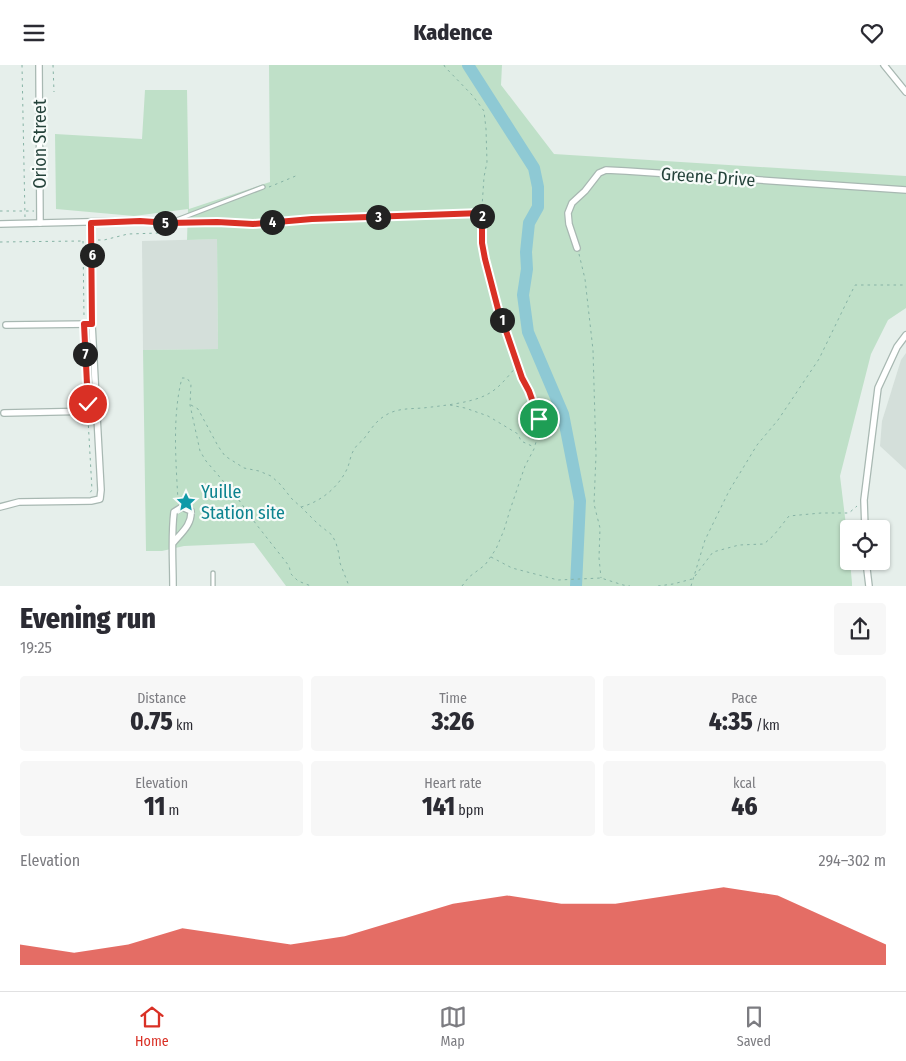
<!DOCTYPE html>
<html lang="en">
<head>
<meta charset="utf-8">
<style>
	:root { --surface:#fff; --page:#f7f7f7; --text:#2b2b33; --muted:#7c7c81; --line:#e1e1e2; --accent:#d93025 }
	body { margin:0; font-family:"Fira Sans Condensed",sans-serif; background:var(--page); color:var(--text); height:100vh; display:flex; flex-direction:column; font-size:19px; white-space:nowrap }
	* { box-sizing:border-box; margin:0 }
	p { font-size:16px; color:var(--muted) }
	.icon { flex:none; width:28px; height:28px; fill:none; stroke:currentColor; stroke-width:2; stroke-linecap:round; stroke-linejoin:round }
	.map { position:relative; height:521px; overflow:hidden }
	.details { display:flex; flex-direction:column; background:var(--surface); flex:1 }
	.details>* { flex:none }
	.buttons { position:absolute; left:840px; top:455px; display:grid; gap:10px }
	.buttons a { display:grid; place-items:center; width:50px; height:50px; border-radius:5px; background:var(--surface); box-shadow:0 1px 4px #0004; font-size:25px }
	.pin { position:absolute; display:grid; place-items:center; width:42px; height:42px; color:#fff; margin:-21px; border:2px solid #fff; border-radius:50%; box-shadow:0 1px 5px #0007 }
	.km { position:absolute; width:25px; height:25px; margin:-12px; border-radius:50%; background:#222; color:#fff; font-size:14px; line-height:25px; text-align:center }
	.round { display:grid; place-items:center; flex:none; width:52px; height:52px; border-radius:5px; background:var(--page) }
	.headline { display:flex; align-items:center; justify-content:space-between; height:85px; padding:0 20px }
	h1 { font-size:28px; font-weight:800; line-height:38px }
	.metrics { display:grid; grid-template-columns:repeat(3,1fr); gap:8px; height:85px; padding:5px 20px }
	.metrics div { display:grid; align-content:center; border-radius:5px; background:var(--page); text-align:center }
	.metrics b { font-size:25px; font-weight:800 }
	.metrics small { font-size:14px; font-weight:400 }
	.metrics p { font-size:14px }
	.chart { height:140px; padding:10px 20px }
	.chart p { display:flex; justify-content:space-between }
	.chart svg { width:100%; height:90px; margin-top:5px; fill:var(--accent); opacity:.7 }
	header { display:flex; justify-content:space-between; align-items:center; height:65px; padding:0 20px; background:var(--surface); font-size:22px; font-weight:800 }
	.tab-bar { display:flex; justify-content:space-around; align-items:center; height:70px; border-top:1px solid var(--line); background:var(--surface); font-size:14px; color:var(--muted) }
	.tab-bar a { display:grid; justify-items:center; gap:2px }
	.tab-bar .current { color:var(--accent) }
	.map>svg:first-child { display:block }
	.built { fill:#d4dfda }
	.green { fill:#bfe0c8 }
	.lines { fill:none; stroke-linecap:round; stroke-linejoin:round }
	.river { stroke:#8ec9d4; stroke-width:12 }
	.service-casing { stroke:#a8b8b2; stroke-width:5.5 }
	.minor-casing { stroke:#a8b8b2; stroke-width:8 }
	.path { stroke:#86b3a5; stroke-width:1; stroke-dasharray:2.5 4; stroke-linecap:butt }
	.service { stroke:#fff; stroke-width:3 }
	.minor { stroke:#fff; stroke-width:5.5 }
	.route-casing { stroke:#fff; stroke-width:10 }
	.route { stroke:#d93025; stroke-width:6 }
	.labels { text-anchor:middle; stroke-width:4.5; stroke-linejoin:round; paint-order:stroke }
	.street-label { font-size:18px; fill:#24423a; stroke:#f7fbf9 }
	.culture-label { font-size:18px; fill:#0d838f; stroke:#f7fbf9; text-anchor:start }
</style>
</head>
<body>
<header><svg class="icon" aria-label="menu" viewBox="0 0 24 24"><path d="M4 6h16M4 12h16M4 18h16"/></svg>Kadence<svg class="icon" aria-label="heart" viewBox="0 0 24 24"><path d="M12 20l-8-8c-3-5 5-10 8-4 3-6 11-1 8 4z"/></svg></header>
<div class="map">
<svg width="906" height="521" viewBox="0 0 906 521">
	<rect width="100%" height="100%" fill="#e6efeb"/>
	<!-- built -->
	<g class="built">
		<path d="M 217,174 L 218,284 L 143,285 L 142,176 Z"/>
		<path d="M 906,288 L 906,405 L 880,381 L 882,356 L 901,295 Z"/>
	</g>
	<!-- green -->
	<path class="green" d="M 269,0 L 502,0 L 501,20 L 554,89 L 906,111 L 906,243 L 888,255 L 871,289 L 840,411 L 849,485 L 849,496 L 850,496 L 852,518 L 852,521 L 286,521 L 254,478 L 184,481 L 162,486 L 146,486 L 143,285 L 218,284 L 217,174 L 187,175 L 188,144 L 134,151 L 56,144 L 55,69 L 142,74 L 145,25 L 187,25 L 189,144 L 270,117 Z"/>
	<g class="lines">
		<!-- river -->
		<path class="river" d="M 468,0 L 534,103 L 538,122 L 538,142 L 529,158 L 526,187 L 527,204 L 523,230 L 528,267 L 563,349 L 580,436 L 576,521"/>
		<defs>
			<g id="service">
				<path d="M 174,156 L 263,122"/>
				<path d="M 213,521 L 213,508"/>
			</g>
			<g id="minor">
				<path d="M 39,0 L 40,158"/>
				<path d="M 884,0 L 906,27"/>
				<path d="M 0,159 L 124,156 L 169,158 L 217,157 L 253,159 L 312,154 L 482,148"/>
				<path d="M 577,183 L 569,159 L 568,148 L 572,138 L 585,126 L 599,108 L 606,105 L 626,106 L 906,125"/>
				<path d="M 6,260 L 92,259"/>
				<path d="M 4,348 L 97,346"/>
				<path d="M 0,442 L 19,437 L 91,436 L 100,434 L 101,425 L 92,259 L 91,158"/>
				<path d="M 865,464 L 864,435 L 878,323 L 897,282 L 906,270"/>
				<path d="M 173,478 C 181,468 192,460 191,446 L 182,442 L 174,447 C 171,471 173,496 173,521"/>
				<path d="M 866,496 L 869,521"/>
			</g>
		</defs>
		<!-- service casing -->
		<use href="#service" class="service-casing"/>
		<!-- minor casing -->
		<use href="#minor" class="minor-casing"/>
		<!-- path -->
		<g class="path">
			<path d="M 22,0 L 25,152"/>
			<path d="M 53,0 L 54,27"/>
			<path d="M 444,0 L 445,2 L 473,31 L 484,46 L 486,64 L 487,97 L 484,112 L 482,142"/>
			<path d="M 269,122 L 274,120 L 298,110"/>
			<path d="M 0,146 L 34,146"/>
			<path d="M 98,175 L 104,175 L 128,169 L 160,168"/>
			<path d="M 83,176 L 84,252"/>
			<path d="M 0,177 L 82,176"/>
			<path d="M 579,189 L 585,214 L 593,285 L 596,390 L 594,439 L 600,463 L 599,493 L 601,513"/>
			<path d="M 84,266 L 88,340"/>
			<path d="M 191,340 L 198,344 L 218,381 L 225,391 L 244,403 L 259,406 L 271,411 L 280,419 L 292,434 L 301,442 L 318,459 L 332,470 L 336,478 L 339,489 L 340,498 L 349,521"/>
			<path d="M 450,340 L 465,343 L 488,351 L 518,369 L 521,376 L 534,382"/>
			<path d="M 88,354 L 92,425 L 89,429"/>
			<path d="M 178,436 C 176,397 172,351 182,313 L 187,313 L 191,319 L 190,340 L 200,386 L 206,396 L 236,431 L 256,459 L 282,492 L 289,501 L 291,509 L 298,516 L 311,521"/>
			<path d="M 301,442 C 320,437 338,423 347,404 C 350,398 350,390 355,383 C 357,380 360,377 363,375 C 369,367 375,357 383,352 C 395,343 409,344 423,343 C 440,341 471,338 486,330 C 499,324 508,311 517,301"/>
			<path d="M 491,492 L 512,503 L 558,515 L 601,513 L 623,520 L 630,521"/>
			<path d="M 695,511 L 713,487 L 739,480 L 764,479 L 774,470 L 789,451 L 821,448 L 849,448 L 857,441"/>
			<path d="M 462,521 L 469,512 L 485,500 L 496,484 L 504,465 L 510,445 L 525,401 L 534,384 L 538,370 L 539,354 L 529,325 L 521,313 L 491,221 L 482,178 L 481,156"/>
			<path d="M 658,521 L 673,519 L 692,514"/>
			<path d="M 691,521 L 705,475 L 729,426 L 757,380 L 778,355 L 819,294 L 855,220 L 906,220"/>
		</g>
		<!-- service -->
		<use href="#service" class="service"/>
		<!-- minor -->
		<use href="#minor" class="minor"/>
	</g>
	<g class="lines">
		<defs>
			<path id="route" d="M 88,339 L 84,259 L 92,259 L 91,158 L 140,156 L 169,158 L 217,157 L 253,159 L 312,154 L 482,148 L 482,178 L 485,194 L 498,244 L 504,260 L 522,313 L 529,326 L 539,354"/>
		</defs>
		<!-- route casing -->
		<use href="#route" class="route-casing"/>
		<!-- route -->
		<use href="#route" class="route"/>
	</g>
	<!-- icons -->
	<defs>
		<symbol id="sight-bare" viewBox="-9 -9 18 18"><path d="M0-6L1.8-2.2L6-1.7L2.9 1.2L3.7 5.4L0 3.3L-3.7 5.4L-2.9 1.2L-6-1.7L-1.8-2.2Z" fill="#0f9aa8" stroke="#f7fbf9" stroke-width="2.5" paint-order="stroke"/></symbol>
	</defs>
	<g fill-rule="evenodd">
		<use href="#sight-bare" x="172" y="423" width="28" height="28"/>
	</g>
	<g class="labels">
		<!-- street labels -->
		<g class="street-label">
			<text transform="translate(40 79) rotate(-90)" y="6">Orion Street</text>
			<text transform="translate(708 112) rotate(4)" y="6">Greene Drive</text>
		</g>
		<!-- culture labels -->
		<g class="culture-label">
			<text x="201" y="433">Yuille<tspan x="201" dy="21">Station site</tspan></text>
		</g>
	</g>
</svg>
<div class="buttons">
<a><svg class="icon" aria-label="locate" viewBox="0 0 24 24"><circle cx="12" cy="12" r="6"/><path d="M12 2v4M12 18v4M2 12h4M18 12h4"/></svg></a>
</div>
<div class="pin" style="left:539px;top:354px;background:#1e9e55"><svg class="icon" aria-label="arrive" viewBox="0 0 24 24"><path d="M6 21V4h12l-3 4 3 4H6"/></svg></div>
<div class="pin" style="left:88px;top:339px;background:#d93025"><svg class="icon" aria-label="check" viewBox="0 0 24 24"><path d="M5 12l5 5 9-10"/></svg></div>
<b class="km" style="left:502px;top:255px">1</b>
<b class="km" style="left:482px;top:151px">2</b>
<b class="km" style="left:378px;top:152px">3</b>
<b class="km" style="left:272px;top:157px">4</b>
<b class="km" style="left:165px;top:158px">5</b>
<b class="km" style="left:92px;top:190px">6</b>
<b class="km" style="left:85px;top:289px">7</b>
</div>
<section class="details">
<div class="headline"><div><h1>Evening run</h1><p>19:25</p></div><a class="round"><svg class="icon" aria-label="share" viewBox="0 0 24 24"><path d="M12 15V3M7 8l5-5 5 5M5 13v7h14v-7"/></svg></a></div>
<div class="metrics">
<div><p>Distance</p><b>0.75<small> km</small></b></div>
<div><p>Time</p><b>3:26</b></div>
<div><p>Pace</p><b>4:35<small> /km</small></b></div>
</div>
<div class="metrics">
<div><p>Elevation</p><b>11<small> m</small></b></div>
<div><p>Heart rate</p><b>141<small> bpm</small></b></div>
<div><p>kcal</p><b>46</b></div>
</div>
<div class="chart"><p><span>Elevation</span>294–302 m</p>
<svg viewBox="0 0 160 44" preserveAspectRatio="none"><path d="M0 44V34L10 38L20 34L30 26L40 30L50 34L60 30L70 22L80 14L90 10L100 14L110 14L120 10L130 6L140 10L150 22L160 34V44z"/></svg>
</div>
</section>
<nav class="tab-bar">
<a class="current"><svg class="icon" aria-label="home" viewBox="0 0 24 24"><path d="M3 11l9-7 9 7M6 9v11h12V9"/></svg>Home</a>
<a><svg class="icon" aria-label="map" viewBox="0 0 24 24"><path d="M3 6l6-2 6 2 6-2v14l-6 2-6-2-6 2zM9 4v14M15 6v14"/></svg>Map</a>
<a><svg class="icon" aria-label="saved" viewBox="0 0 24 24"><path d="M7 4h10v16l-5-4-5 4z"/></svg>Saved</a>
</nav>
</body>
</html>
